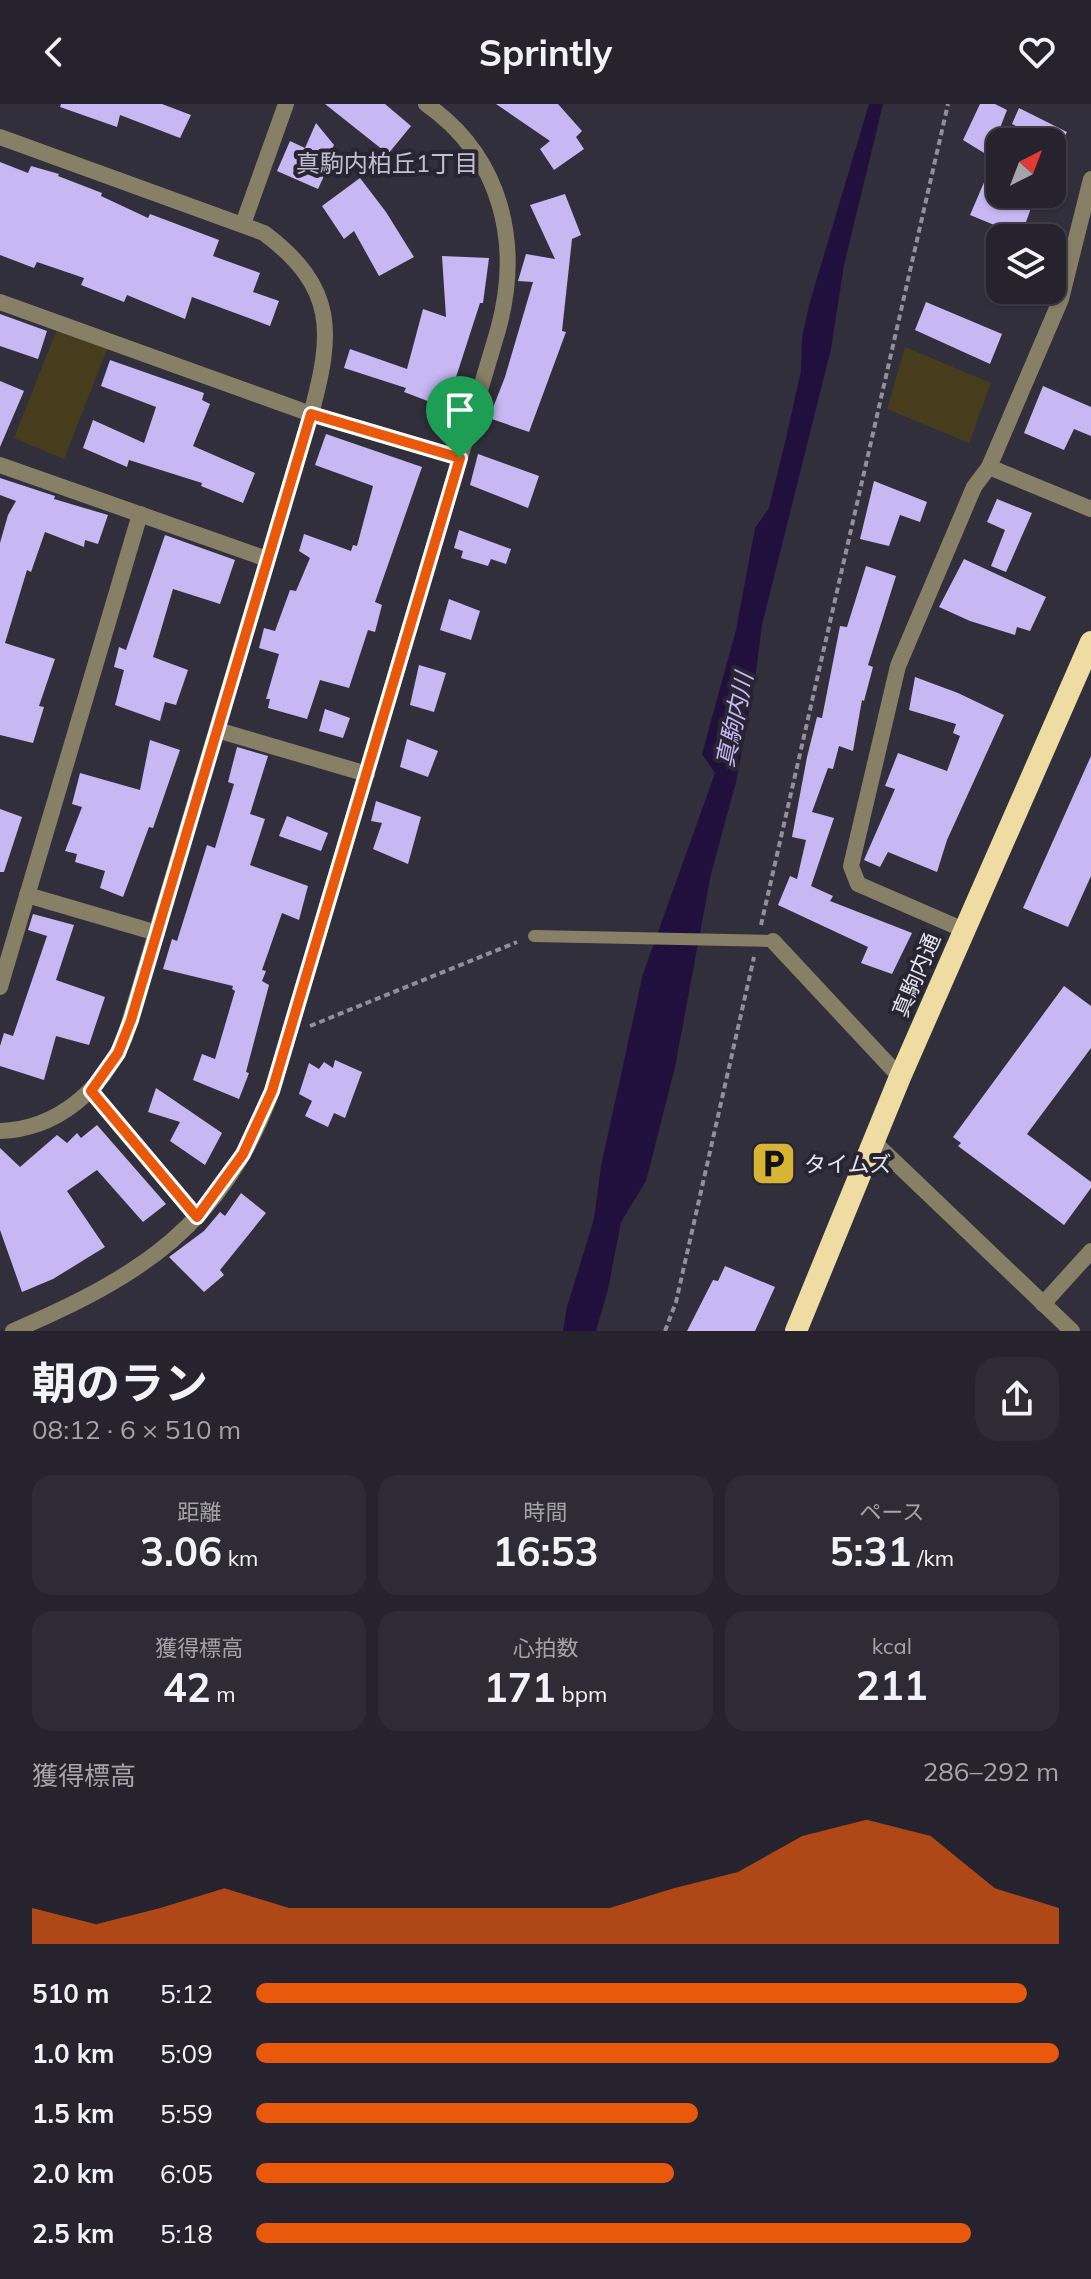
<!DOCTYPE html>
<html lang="ja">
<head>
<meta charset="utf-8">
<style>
	:root { --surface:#26232e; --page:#2e2b36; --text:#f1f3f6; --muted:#a4a4aa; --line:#42404a; --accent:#ea580c }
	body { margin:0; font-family:Mulish,"Noto Sans JP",sans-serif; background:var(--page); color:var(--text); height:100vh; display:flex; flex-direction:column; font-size:30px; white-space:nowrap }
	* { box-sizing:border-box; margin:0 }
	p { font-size:26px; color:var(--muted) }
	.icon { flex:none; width:44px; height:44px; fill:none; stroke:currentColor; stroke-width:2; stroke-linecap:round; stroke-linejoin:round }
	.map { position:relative; height:1227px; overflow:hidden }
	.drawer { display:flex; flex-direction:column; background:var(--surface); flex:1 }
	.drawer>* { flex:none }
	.needle { width:52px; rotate:42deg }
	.controls { position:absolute; left:986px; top:24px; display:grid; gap:16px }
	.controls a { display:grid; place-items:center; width:80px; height:80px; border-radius:16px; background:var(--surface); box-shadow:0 2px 6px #0004,0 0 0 2px var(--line); font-size:40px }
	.pin { position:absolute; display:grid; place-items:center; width:68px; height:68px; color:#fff; margin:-82px -34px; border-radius:50% 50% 50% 0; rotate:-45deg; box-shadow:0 0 8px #0007 }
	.pin .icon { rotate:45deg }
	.round { display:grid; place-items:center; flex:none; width:84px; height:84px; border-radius:24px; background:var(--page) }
	.overview { display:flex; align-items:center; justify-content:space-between; height:136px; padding:0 32px }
	h1 { font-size:44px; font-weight:700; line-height:60px }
	.figures { display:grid; grid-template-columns:repeat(3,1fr); gap:12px; height:136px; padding:8px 32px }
	.figures div { display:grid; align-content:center; border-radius:20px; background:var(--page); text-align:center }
	.figures b { font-size:40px; font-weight:700 }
	.figures small { font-size:22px; font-weight:400 }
	.figures p { font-size:22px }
	.chart { height:224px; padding:16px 32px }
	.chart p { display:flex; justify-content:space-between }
	.chart svg { width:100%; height:144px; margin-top:8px; fill:var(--accent); opacity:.7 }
	ul { padding:0 32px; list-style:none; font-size:26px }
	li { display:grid; grid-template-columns:128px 96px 1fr; align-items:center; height:60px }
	li i { height:20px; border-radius:10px; background:var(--accent) }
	header { display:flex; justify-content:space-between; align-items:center; height:104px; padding:0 32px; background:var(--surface); font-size:36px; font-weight:700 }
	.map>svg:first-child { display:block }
	.green { fill:#473d1c }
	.water { fill:#210f3d }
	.building { fill:#c7b7f2 }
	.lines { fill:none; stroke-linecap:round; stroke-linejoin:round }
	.path { stroke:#928f9b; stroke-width:4; stroke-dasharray:6 4; stroke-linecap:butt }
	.minor { stroke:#877f66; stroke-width:16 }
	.tertiary { stroke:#877f66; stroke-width:16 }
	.trunk { stroke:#eedca2; stroke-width:22 }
	.service-bridge { stroke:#877f66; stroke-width:12 }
	.route-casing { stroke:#fff; stroke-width:16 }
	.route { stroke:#ea580c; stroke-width:10 }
	.labels { text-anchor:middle; stroke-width:8; stroke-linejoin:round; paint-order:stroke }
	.street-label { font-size:22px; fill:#e6e4ed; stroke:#282533 }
	.poi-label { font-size:22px; fill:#e6e4ed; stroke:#282533; text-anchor:start }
	.neighbourhood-label { font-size:24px; fill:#c3bfd1; stroke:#282533 }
	.water-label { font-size:24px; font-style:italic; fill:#c8b6f6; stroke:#282533 }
</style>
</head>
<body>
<header><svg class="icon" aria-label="back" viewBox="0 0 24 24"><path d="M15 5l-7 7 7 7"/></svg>Sprintly<svg class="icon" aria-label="heart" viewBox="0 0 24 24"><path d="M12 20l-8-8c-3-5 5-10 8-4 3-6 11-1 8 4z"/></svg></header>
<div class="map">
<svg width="1091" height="1227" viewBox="0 0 1091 1227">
	<rect width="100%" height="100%" fill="#322f3d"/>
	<!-- green -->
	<g class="green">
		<path d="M 58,223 L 108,243 L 64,355 L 14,334 Z"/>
		<path d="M 905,243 L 991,279 L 969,339 L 887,305 Z"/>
	</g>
	<!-- water -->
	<path class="water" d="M 869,0 L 883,0 L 844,161 L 831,245 L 762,521 L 755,575 L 736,678 L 711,770 L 675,963 L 646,1077 L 621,1118 L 608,1185 L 596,1227 L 563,1227 L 567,1203 L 594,1115 L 601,1062 L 643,870 L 715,669 L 702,650 L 736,526 L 755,424 L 769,404 L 786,334 L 801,267 L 802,234 L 809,201 Z"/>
	<!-- building -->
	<g class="building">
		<path d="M 61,0 L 162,0 L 191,11 L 180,34 L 120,11 L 117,23 L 60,3 Z"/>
		<path d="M 325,0 L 385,0 L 411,22 L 388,50 Z"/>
		<path d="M 496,0 L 558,0 L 582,27 L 576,33 L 584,45 L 554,66 L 540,45 L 550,37 Z"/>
		<path d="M 980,0 L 995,0 L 1007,6 L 989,52 L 963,36 Z"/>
		<path d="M 1019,4 L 1067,28 L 1059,44 L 1052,38 L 1047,38 L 1012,20 Z"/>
		<path d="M 316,19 L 334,41 L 327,55 L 331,57 L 318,85 L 277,67 L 290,37 L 305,44 Z"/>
		<path d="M 1000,41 L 1000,90 L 1036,90 L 1021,132 L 970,111 Z"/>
		<path d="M 0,58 L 28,69 L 31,62 L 59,70 L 58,72 L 102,89 L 101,92 L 148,114 L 150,110 L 219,136 L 213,152 L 260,169 L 253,188 L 279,197 L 270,222 L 192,193 L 185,215 L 127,191 L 124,198 L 81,181 L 84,174 L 37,158 L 34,164 L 0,151 Z"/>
		<path d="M 360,74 L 386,108 L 414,153 L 379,172 L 354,127 L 344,135 L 322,102 Z"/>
		<path d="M 565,90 L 581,131 L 572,135 L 562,227 L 566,228 L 529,328 L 489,314 L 505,273 L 533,178 L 518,177 L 526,150 L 555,155 L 530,101 Z"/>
		<path d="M 442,152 L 489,154 L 483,199 L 480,199 L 446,304 L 404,288 L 406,284 L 344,264 L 350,245 L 407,265 L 423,205 L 446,213 Z"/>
		<path d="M 926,198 L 1002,230 L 990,260 L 915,226 Z"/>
		<path d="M 0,210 L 47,227 L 38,255 L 0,242 Z"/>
		<path d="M 110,256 L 204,289 L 202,296 L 210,300 L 193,342 L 255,369 L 243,399 L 201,382 L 202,379 L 129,356 L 127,363 L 83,344 L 93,316 L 144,339 L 156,303 L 101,282 Z"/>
		<path d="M 0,277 L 24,287 L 0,343 Z"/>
		<path d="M 1043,282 L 1091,303 L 1091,332 L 1074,325 L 1064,346 L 1024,329 Z"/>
		<path d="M 326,330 L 422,363 L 375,498 L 382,501 L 375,528 L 368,526 L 349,584 L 320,576 L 307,615 L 268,604 L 270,595 L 266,595 L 279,550 L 259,544 L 264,524 L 275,527 L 290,486 L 296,487 L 310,454 L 299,447 L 304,430 L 351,447 L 353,441 L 357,442 L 373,382 L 315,361 Z"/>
		<path d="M 478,350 L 539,372 L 528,404 L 470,381 Z"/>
		<path d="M 0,374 L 55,392 L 54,395 L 108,411 L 98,440 L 85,436 L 84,443 L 45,428 L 31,468 L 27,466 L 5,539 L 55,555 L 39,602 L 44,603 L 33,639 L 0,631 L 0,439 L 8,411 L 16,397 L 0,391 Z"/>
		<path d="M 874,377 L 927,398 L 920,418 L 900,411 L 889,442 L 860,435 Z"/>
		<path d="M 997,395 L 1032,409 L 1006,468 L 991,462 L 1005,426 L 987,418 Z"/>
		<path d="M 459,426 L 511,445 L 506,460 L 491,455 L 488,462 L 461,454 L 463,447 L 454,444 Z"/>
		<path d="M 165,431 L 235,456 L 220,500 L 173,485 L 153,553 L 188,566 L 176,601 L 165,598 L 160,617 L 115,601 L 124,566 L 114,563 L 119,543 L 126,546 Z"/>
		<path d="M 964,455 L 1046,493 L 1030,527 L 1017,523 L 1015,531 L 970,517 L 939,503 Z"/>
		<path d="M 866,462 L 896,472 L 868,561 L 873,563 L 864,597 L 862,596 L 853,647 L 839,642 L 833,665 L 828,664 L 812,708 L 834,714 L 811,782 L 833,792 L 830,797 L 912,829 L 892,870 L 861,859 L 868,843 L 778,801 L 790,772 L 797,775 L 806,736 L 792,733 L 807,653 L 817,613 L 822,614 L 840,522 L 847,523 Z"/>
		<path d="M 449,495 L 480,507 L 471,536 L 440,526 Z"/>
		<path d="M 419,561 L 446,569 L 434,608 L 410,601 Z"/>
		<path d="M 915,573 L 958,589 L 1004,611 L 947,736 L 937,768 L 888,748 L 880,763 L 864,756 L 895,685 L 885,682 L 898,649 L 947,667 L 960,632 L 953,629 L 956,620 L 909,606 Z"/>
		<path d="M 325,605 L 350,614 L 343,634 L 319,627 Z"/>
		<path d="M 407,635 L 438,647 L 428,673 L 400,663 Z"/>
		<path d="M 150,636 L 180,646 L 153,724 L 149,723 L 123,793 L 100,784 L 105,767 L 75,758 L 77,750 L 65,747 L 82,703 L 72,700 L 80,669 L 140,686 Z"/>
		<path d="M 237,643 L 268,652 L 250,710 L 265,715 L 250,761 L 308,782 L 299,816 L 282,809 L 262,866 L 266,867 L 262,877 L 269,881 L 246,968 L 249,969 L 239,995 L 193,976 L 202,950 L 215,955 L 235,887 L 232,885 L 233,882 L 163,865 L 172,835 L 177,837 L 207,741 L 215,744 L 234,680 L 228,678 Z"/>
		<path d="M 1091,652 L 1091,772 L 1068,823 L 1023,804 Z"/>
		<path d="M 376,697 L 421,713 L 408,760 L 373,745 L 382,719 L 371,717 Z"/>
		<path d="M 0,705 L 22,713 L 4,768 L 0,768 Z"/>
		<path d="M 287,712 L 328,729 L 321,747 L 279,732 Z"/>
		<path d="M 33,810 L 74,821 L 56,876 L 105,893 L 89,941 L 56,932 L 44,976 L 0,962 L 0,942 L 4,929 L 13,932 L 47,832 L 28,826 Z"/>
		<path d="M 1064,882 L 1091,902 L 1091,944 L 1027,1030 L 1091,1078 L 1091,1084 L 1064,1121 L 958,1042 L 961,1039 L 953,1033 Z"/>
		<path d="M 335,956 L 362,968 L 345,1014 L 334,1009 L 328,1023 L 305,1012 L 312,997 L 299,990 L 309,959 L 319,965 L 324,958 L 333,964 Z"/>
		<path d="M 156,984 L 222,1029 L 205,1061 L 170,1037 L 180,1018 L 148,1008 Z"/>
		<path d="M 97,1021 L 166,1100 L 143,1118 L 97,1066 L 67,1087 L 105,1143 L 53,1175 L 22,1188 L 0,1126 L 0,1044 L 20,1063 L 57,1031 L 67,1039 L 77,1029 L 81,1034 Z"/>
		<path d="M 241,1089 L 266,1109 L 220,1166 L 224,1171 L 204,1188 L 169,1153 L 204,1127 L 220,1108 L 225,1112 Z"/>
		<path d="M 725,1162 L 775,1183 L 755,1227 L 687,1227 L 713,1176 L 718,1177 Z"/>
	</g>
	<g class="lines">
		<!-- path -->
		<g class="path">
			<path d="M 761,821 L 948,0"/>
			<path d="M 310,922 L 517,838"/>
			<path d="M 665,1227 L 676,1198 L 754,853"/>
		</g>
		<!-- minor -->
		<g class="minor">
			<path d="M 0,33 L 264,129 C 337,184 333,229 311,310 L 125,933 C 103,985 58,1025 0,1027"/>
			<path d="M 243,120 L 286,0"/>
			<path d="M 0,198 L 311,310 L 460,354"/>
			<path d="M 0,361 L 267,455"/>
			<path d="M 989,363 L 1091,405"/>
			<path d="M 217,626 L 367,670"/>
			<path d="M 27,791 L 157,829"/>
			<path d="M 964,826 L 858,780 L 851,762 L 898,562 L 974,383 L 989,363 L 1061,195 L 1091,75"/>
			<path d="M 773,837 L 900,973"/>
			<path d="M 0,883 L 140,410"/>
			<path d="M 91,987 L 197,1113"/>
			<path d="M 1043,1200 L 1091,1147"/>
			<path d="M 13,1227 C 139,1173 222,1122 272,987 L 498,226 C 522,140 502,53 426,0"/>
		</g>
		<!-- tertiary -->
		<path class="tertiary" d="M 874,1038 L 1072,1227"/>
		<!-- trunk -->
		<path class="trunk" d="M 796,1227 L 900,973 L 1091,538"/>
		<!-- service-bridge -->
		<path class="service-bridge" d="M 534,832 L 773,837"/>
	</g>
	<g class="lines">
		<defs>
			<path id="route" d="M 311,310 L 460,354 L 272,987 L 243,1050 L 197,1113 L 91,987 L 118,949 L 131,916 Z"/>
		</defs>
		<!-- route casing -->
		<use href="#route" class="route-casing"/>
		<!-- route -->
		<use href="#route" class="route"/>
	</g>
	<!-- icons -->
	<defs>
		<symbol id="parking-square" viewBox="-11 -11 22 22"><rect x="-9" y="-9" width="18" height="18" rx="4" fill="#d7b434" stroke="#282533"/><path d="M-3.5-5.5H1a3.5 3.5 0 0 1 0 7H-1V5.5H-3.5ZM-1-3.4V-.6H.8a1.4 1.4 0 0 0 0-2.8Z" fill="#111"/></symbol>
	</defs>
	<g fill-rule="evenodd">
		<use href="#parking-square" x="748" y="1034" width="51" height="51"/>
	</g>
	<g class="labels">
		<!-- street labels -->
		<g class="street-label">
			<text transform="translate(916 871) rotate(-67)" y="8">真駒内通</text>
		</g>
		<!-- poi labels -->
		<g class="poi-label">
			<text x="804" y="1068">タイムズ</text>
		</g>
		<!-- neighbourhood labels -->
		<g class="neighbourhood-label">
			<text x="387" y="68">真駒内柏丘1丁目</text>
		</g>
		<!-- water labels -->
		<g class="water-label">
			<text transform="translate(735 616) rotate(-78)" y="8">真駒内川</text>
		</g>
	</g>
</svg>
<div class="controls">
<a><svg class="needle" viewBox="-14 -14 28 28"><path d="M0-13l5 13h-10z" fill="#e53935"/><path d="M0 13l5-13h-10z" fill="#a4a4aa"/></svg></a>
<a><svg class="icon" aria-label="layers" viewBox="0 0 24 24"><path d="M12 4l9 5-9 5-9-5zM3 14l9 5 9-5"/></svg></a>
</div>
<div class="pin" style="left:460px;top:354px;background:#1e9e55"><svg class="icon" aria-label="arrive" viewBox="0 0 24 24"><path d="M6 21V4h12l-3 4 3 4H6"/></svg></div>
</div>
<section class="drawer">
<div class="overview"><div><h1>朝のラン</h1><p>08:12 · 6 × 510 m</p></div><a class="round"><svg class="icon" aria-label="share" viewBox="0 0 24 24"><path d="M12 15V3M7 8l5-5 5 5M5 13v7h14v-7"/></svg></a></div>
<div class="figures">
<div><p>距離</p><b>3.06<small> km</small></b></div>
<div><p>時間</p><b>16:53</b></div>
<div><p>ペース</p><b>5:31<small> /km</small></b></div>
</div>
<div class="figures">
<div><p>獲得標高</p><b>42<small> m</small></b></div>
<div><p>心拍数</p><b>171<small> bpm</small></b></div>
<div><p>kcal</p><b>211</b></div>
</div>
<div class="chart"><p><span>獲得標高</span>286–292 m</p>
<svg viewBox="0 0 160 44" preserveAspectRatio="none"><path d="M0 44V33L10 38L20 33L30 27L40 33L50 33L60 33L70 33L80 33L90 33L100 27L110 22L120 11L130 6L140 11L150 27L160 33V44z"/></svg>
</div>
<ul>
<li><b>510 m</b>5:12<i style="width:96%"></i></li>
<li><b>1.0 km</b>5:09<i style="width:100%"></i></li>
<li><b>1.5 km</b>5:59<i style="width:55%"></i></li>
<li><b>2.0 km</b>6:05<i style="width:52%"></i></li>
<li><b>2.5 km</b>5:18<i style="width:89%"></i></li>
</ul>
</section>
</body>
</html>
